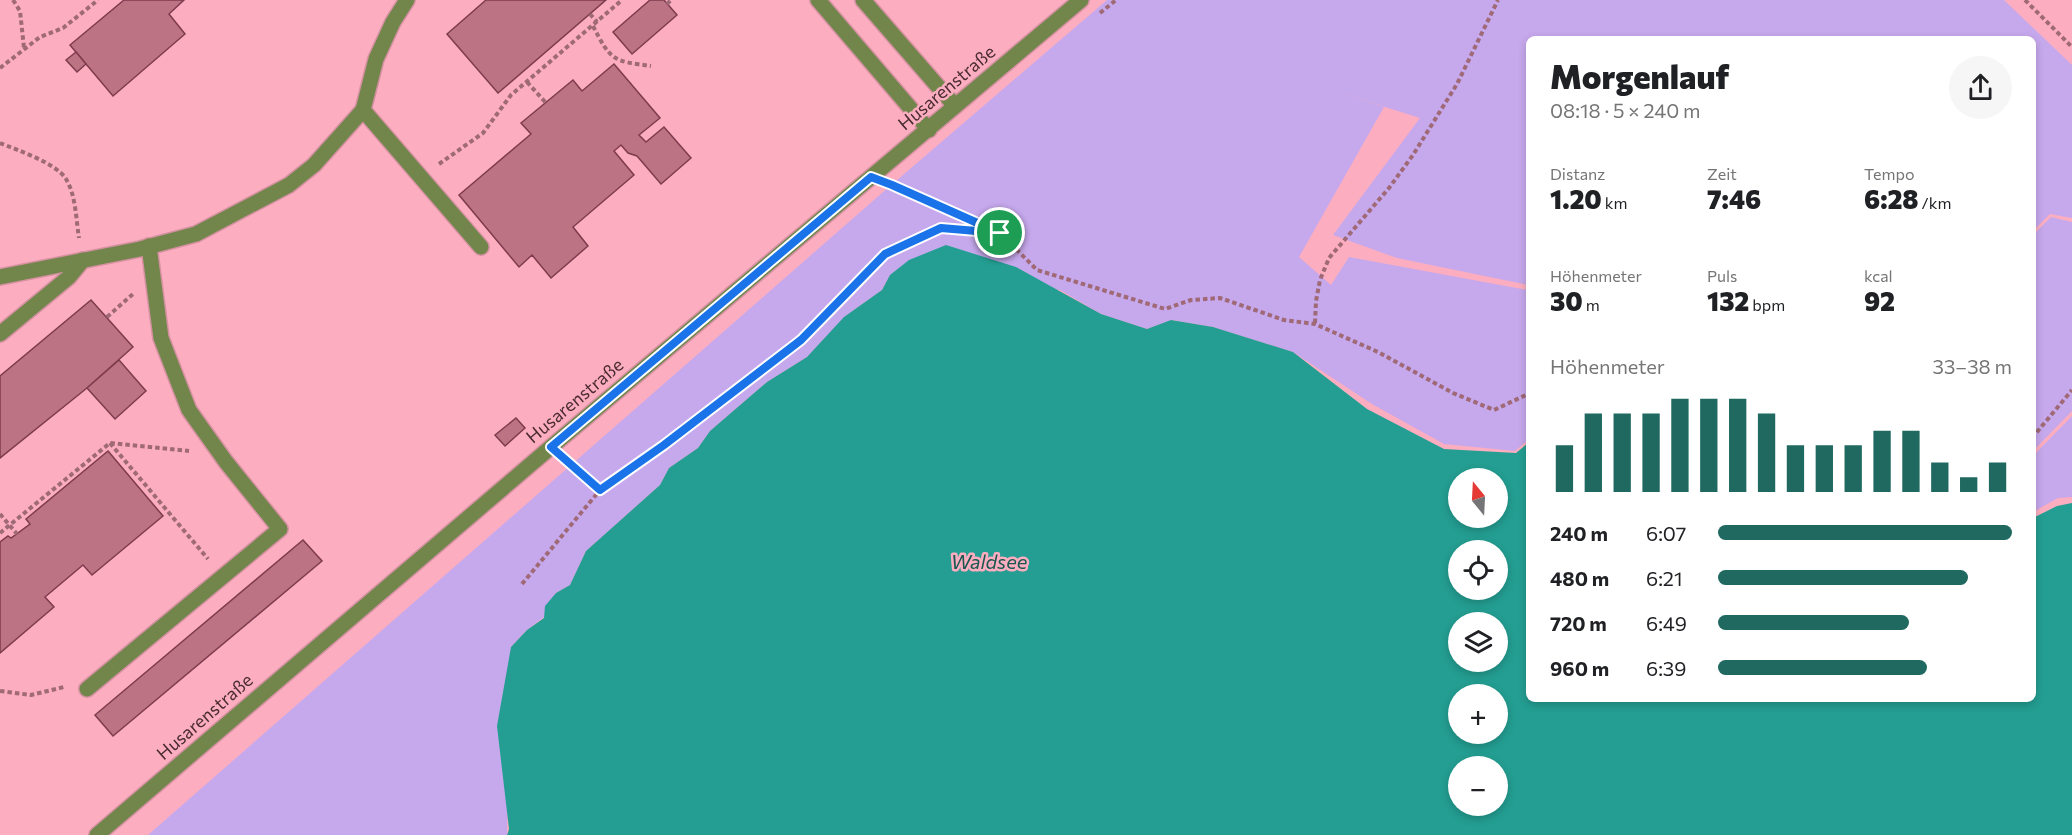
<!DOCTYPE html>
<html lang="de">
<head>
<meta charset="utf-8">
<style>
	:root { --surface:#fff; --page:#f6f6f6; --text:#202124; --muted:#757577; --accent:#206961 }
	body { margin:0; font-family:Commissioner,sans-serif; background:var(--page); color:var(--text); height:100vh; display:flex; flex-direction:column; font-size:22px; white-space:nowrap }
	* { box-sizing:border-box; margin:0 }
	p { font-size:20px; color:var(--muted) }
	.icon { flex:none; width:33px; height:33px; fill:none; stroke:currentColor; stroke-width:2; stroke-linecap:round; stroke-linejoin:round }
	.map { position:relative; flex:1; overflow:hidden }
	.side { position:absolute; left:1526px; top:36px; width:510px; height:666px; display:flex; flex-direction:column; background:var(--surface); border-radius:9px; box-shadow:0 3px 9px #0003 }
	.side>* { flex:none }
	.needle { width:39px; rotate:342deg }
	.buttons { position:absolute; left:1448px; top:468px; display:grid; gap:12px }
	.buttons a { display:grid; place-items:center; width:60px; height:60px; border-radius:50%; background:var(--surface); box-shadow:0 3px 9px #0003; font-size:30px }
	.pin { position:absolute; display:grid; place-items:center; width:51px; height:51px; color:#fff; margin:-26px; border:3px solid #fff; border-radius:50%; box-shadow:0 2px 6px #0007 }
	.round { display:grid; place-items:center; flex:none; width:63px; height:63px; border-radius:32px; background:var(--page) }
	.summary { display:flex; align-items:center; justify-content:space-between; height:102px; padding:0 24px }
	h1 { font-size:33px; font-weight:800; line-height:45px }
	.stats { display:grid; grid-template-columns:repeat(3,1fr); gap:9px; height:102px; padding:6px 24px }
	.stats div { display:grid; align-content:center }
	.stats b { font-size:26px; font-weight:800 }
	.stats small { font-size:16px; font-weight:400 }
	.stats p { font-size:16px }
	.chart { height:168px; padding:12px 24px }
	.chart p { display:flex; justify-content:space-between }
	.chart svg { width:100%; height:108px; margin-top:6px; stroke:var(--accent); stroke-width:6 }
	ul { padding:0 24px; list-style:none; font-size:20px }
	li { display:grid; grid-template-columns:96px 72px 1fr; align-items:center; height:45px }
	li i { height:15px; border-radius:8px; background:var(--accent) }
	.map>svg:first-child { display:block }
	.green { fill:#c6a8ec }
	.water { fill:#249e92; fill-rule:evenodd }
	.building { fill:#bc7384; stroke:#7e3c4e; stroke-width:1.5 }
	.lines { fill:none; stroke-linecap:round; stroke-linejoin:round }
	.minor-casing { stroke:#d591a1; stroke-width:18 }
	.path { stroke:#9f6976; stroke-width:4; stroke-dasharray:4.5 3; stroke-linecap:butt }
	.minor { stroke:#72864c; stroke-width:15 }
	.route-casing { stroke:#fff; stroke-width:12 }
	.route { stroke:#1a73e8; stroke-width:8 }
	.labels { text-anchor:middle; stroke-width:5; stroke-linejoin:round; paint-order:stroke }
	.street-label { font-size:18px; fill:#4a2b32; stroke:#fcaec0 }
	.water-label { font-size:20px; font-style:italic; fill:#195851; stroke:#fcaec0 }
</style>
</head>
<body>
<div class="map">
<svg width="2072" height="835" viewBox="0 0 2072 835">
	<rect width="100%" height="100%" fill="#fcaec0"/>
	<!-- green -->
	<g class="green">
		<path d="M 1107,0 L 2004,0 L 2072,65 L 2072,218 L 2050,214 L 2033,231 L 2032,39 L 1528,39 L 1528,285 L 1397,258 L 1333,235 L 1420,118 L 1328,89 L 1384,107 L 1299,257 L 1331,285 L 1349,257 L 1528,290 L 1528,440 L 1515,451 L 1444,444 L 1372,404 L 1293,352 L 1213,327 L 1172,320 L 1147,329 L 1101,314 L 1060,290 L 890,275 L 882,290 L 847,315 L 807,357 L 767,382 L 710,431 L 698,448 L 669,468 L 660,485 L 586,551 L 570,585 L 556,593 L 544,617 L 527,630 L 511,647 L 507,835 L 148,835 L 882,193 Z"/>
		<path d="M 2051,217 L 2072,222 L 2072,411 L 2033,451 L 2033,235 Z"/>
		<path d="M 2072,416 L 2072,497 L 2058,498 L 2033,512 L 2033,456 Z"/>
	</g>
	<!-- water -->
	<path class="water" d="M 946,245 L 1016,267 L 1101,314 L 1147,329 L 1171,320 L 1213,327 L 1293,352 L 1367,409 L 1444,449 L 1516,453 L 1528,443 L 1528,699 L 2032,699 L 2033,518 L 2057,506 L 2072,503 L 2072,835 L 507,835 L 509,829 L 497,726 L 511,647 L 527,630 L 544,618 L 545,606 L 556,593 L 570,585 L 586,551 L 660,485 L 669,468 L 698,448 L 710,431 L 767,382 L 807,357 L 844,317 L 882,290 L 890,275 L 909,260 ZM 1458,478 L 1497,478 L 1497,518 L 1458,518 ZM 1458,550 L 1497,550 L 1497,590 L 1458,590 ZM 1458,622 L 1497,622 L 1497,662 L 1458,662 ZM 1458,694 L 1497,694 L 1497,734 L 1458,734 ZM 1458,766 L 1497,766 L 1497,806 L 1458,806 Z"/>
	<!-- building -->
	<g class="building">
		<path d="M 124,0 L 184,0 L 169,14 L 185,34 L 113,96 L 70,45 Z"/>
		<path d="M 486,0 L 606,0 L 498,93 L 447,34 Z"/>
		<path d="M 650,0 L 664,0 L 677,15 L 632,54 L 613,32 Z"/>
		<path d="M 76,52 L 86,64 L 77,72 L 66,60 Z"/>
		<path d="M 614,64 L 660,118 L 639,135 L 646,142 L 664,127 L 691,158 L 661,184 L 637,156 L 628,153 L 621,145 L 614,151 L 634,175 L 573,227 L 588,246 L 551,278 L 532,255 L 519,267 L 459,195 L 531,134 L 521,123 L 573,80 L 582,91 Z"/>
		<path d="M 91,300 L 133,347 L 87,388 L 0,458 L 0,376 Z"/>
		<path d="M 119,360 L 146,391 L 115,419 L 87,388 Z"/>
		<path d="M 516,418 L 525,428 L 505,446 L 495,435 Z"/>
		<path d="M 108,451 L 163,516 L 92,575 L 83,565 L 45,597 L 54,607 L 0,653 L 0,542 L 8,536 L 11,538 L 30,524 L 26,519 Z"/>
		<path d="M 303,540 L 322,561 L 113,736 L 95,715 Z"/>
	</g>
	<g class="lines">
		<defs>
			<g id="minor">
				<path d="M 407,0 L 393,22 L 376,59 L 363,110 L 481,247"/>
				<path d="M 818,0 L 929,130"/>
				<path d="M 863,0 L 955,106"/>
				<path d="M 0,277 L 140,249 L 196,234 L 289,185 L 314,165 L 363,110"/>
				<path d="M 0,334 L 69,277 L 83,260"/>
				<path d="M 87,689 L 280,529 L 226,462 L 189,410 L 161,338 L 149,246"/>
				<path d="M 97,835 L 551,447 L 1081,0"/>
			</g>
		</defs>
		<!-- minor casing -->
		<use href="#minor" class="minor-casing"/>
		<!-- path -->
		<g class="path">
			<path d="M 13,0 L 20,11 L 24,48"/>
			<path d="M 2025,0 L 2072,47"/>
			<path d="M 667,4 L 671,0"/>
			<path d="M 1100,13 L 1116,0"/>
			<path d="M 590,14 L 597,22"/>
			<path d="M 593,26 C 611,61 613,61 651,66"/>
			<path d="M 0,68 L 40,37 L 63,28 L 98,0"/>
			<path d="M 527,82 L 546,103"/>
			<path d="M 0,143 C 17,150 56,163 66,179 C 76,195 76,220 79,238"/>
			<path d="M 439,164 L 483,133 L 511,95 L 622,0"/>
			<path d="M 896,187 L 996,232"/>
			<path d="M 107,317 L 133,294"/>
			<path d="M 1315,323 L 1316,301 L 1320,280 L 1329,258 L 1389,188 L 1413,155 L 1457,84 L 1498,0"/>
			<path d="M 2032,438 L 2072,390"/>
			<path d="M 110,443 L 208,559"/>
			<path d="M 566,462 L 600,490"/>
			<path d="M 0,514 L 17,534"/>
			<path d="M 0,533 L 110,443 L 189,451"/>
			<path d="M 522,584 L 600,490 L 664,445 L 801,340 L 884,254 L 941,228 L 1000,233 L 1037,270 L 1165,309 L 1191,300 L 1220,298 L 1284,320 L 1315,324 L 1378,352 L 1453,393 L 1494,410 L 1528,394"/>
			<path d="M 0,691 L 31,695 L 64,687"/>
		</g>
		<!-- minor -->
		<use href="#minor" class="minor"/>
	</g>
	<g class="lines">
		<defs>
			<path id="route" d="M 871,177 L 892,185 L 1000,233 L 941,228 L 885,254 L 801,340 L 664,445 L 600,490 L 551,447 Z"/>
		</defs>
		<!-- route casing -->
		<use href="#route" class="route-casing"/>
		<!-- route -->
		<use href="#route" class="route"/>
	</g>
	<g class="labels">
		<!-- street labels -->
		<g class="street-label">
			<text transform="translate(947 88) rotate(-40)" y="6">Husarenstraße</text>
			<text transform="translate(575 401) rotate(-40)" y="6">Husarenstraße</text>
			<text transform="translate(205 717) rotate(-41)" y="6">Husarenstraße</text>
		</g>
		<!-- water labels -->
		<g class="water-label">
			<text x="989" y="569">Waldsee</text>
		</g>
	</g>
</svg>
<div class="buttons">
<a><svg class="needle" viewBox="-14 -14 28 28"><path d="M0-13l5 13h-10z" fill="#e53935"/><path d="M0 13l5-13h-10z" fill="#757577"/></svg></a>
<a><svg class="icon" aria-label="locate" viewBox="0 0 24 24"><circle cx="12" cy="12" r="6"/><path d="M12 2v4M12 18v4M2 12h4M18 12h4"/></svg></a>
<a><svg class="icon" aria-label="layers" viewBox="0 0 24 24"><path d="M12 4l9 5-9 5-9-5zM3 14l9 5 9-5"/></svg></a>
<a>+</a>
<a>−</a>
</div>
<div class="pin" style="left:1000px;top:233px;background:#1e9e55"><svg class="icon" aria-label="arrive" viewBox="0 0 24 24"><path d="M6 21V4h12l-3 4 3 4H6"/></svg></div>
<section class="side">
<div class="summary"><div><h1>Morgenlauf</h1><p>08:18 · 5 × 240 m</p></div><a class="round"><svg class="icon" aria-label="share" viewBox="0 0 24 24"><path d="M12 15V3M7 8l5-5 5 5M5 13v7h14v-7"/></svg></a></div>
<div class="stats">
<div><p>Distanz</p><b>1.20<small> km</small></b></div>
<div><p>Zeit</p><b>7:46</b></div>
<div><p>Tempo</p><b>6:28<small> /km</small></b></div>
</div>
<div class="stats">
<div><p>Höhenmeter</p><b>30<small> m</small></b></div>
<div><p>Puls</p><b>132<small> bpm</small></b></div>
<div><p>kcal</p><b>92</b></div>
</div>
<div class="chart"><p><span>Höhenmeter</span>33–38 m</p>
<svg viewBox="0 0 160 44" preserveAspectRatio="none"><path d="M5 44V25M15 44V12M25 44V12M35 44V12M45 44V6M55 44V6M65 44V6M75 44V12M85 44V25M95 44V25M105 44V25M115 44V19M125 44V19M135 44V32M145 44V38M155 44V32"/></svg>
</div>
<ul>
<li><b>240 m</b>6:07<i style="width:100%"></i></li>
<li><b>480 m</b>6:21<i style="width:85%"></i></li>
<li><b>720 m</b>6:49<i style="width:65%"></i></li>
<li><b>960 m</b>6:39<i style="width:71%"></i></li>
</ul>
</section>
</div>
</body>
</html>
